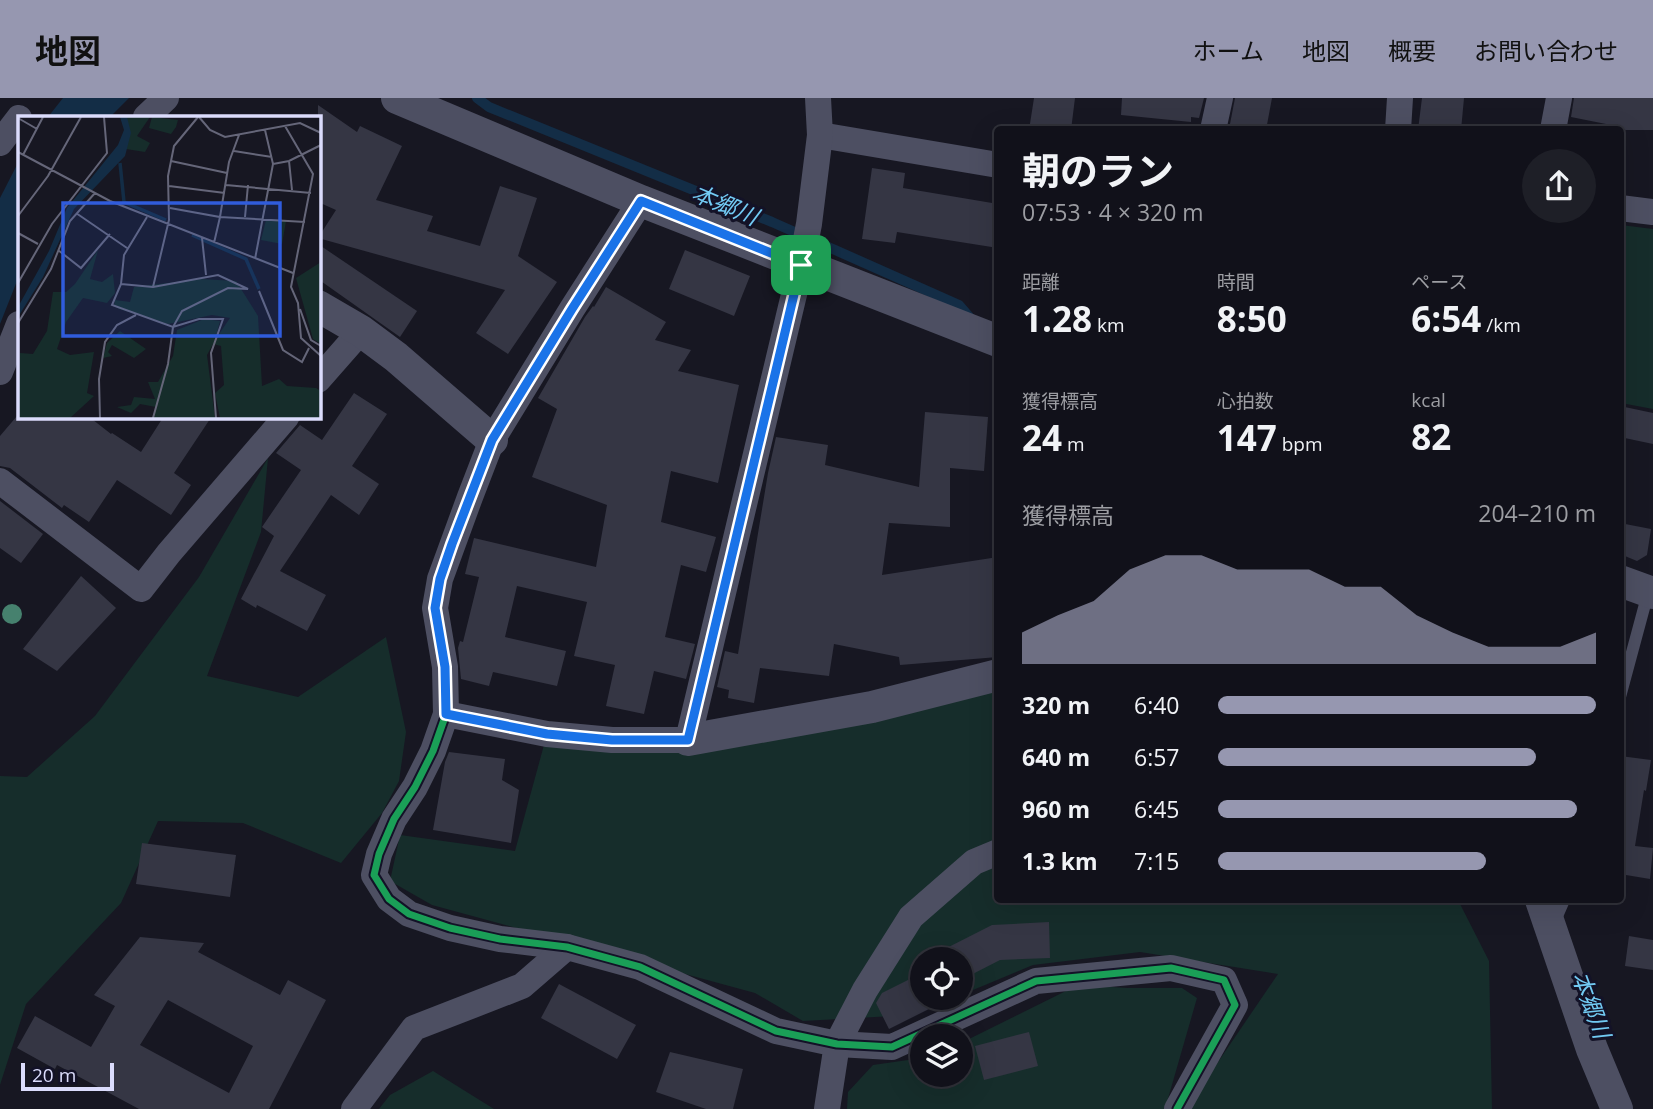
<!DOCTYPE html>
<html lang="ja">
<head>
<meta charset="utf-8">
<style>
	:root { --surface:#11111a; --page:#1e1f27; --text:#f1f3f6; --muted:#9c9da2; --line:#303139; --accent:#9697b0 }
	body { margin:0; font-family:"Open Sans","Noto Sans JP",sans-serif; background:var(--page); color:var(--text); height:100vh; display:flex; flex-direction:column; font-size:26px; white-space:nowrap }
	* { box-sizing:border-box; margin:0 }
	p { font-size:23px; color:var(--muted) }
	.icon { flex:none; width:38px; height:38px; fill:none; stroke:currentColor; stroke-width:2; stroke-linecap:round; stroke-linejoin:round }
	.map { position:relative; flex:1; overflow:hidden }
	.drawer { position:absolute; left:994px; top:28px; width:630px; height:777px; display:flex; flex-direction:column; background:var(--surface); border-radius:7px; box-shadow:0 7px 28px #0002,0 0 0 2px var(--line) }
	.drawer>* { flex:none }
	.fabs { position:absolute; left:910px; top:849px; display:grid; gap:14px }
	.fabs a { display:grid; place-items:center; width:63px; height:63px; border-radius:50%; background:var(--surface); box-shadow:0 7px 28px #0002,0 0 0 2px var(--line); font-size:35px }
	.scale { position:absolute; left:21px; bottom:18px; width:93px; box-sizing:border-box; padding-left:7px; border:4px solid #dbdcfc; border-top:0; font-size:19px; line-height:24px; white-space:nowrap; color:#dbdcfc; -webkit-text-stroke:5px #131227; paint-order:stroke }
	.pin { position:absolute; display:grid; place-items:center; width:60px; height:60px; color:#fff; margin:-30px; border-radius:14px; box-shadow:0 4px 10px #0006 }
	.round { display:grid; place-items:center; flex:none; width:74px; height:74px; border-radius:37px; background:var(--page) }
	.head { display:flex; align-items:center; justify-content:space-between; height:119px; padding:0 28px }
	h1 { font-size:38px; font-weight:700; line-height:52px }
	.figures { display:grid; grid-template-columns:repeat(3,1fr); gap:10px; height:119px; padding:7px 28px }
	.figures div { display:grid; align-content:center }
	.figures b { font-size:35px; font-weight:700 }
	.figures small { font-size:19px; font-weight:400 }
	.figures p { font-size:19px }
	.chart { height:196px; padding:14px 28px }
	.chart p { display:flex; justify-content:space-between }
	.chart svg { width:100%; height:126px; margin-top:7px; fill:var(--accent); opacity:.7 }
	ul { padding:0 28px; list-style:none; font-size:23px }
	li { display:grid; grid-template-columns:112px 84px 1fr; align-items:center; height:52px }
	li i { height:18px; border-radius:9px; background:var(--accent) }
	header { display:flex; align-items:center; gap:42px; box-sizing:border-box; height:98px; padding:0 35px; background:var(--accent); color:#111 }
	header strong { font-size:33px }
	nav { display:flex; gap:38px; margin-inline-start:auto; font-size:24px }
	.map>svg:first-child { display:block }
	.green { fill:#162d2b }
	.water { fill:#132d46 }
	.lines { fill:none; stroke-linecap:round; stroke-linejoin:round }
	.stream { stroke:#132d46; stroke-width:10 }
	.building { fill:#353644; fill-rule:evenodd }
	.service { stroke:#4d4f62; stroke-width:12 }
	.minor { stroke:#4d4f62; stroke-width:26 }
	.tertiary { stroke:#4d4f62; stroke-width:32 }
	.cycleway-casing { stroke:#131227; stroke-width:11 }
	.cycleway { stroke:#1a9f57; stroke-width:7 }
	.tree { fill:#46816e }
	.route-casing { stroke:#fff; stroke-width:14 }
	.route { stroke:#1a73e8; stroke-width:9 }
	.labels { text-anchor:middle; stroke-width:6; stroke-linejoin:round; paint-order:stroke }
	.water-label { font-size:23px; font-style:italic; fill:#72caf3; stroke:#131227 }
	.inset-river { fill:none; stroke:#132d46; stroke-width:3.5 }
	.inset-road { fill:none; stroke:#656679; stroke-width:2 }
	.view { fill:#305cdc; fill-opacity:0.15; stroke:#305cdc; stroke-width:3.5 }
	.inset-edge { fill:none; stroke:#dbdcfc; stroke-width:3.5 }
</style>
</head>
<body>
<header>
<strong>地図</strong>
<nav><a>ホーム</a><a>地図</a><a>概要</a><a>お問い合わせ</a></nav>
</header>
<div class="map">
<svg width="1653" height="1011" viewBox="0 0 1653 1011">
	<rect width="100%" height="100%" fill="#171722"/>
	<!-- green -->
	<g class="green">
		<path d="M 1621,127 L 1653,131 L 1653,311 L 1621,305 Z"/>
		<path d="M 268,360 L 261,434 L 207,578 L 298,599 L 386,539 L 406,634 L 399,683 L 382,715 L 341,765 L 243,725 L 158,723 L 121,805 L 26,906 L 0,987 L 0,678 L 27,679 L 95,618 L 199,479 Z"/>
		<path d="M 997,583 L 998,802 L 1458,802 L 1489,863 L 1492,1011 L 1186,1011 L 1278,876 L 1140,854 L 1033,867 L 961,897 L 961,861 L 922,861 L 922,900 L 954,900 L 911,917 L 803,923 L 755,895 L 432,807 L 390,783 L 400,737 L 515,753 L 547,636 L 603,641 Z"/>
		<path d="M 1078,887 L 1128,890 L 1182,890 L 1197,900 L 1165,1011 L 847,1011 L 848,994 L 873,967 L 922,960 L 922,976 L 961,976 L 961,945 Z"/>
		<path d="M 433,973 L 494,1011 L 379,1011 L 390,997 Z"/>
	</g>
	<!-- water -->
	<g class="water">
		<path d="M 63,0 L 129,0 L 110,19 L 48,19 Z"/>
		<path d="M 19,63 L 19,178 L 0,226 L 0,100 Z"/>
	</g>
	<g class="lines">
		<!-- stream -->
		<path class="stream" d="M 477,0 L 489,9 L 772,124 L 959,207 L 972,222"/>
	</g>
	<!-- building -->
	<g class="building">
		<path d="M 1034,0 L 1075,0 L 1071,32 L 1029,32 Z"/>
		<path d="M 1122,0 L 1204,0 L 1199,20 L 1191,19 L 1191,24 L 1121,17 Z"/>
		<path d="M 1235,0 L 1272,0 L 1266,32 L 1230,26 Z"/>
		<path d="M 1422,0 L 1464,0 L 1461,32 L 1418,32 Z"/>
		<path d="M 1574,0 L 1653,0 L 1653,32 L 1616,32 L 1616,28 L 1571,19 Z"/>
		<path d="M 318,7 L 357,34 L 360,28 L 402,48 L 376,102 L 433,118 L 427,133 L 480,148 L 500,88 L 537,100 L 518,158 L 557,184 L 508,256 L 476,235 L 505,192 L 318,140 L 336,112 L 318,104 Z"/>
		<path d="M 872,70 L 905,75 L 903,90 L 998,106 L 998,150 L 897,134 L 895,145 L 862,141 Z"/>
		<path d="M 318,146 L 417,213 L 400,239 L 318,181 Z"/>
		<path d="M 685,152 L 750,178 L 734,218 L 669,191 Z"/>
		<path d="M 606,189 L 666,224 L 655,242 L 691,252 L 678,273 L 739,287 L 718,385 L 671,373 L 661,424 L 716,439 L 706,474 L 681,467 L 665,539 L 695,546 L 686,581 L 654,573 L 644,616 L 606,608 L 615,567 L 574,558 L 587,504 L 517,488 L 505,539 L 566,553 L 557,588 L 493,574 L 489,588 L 461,581 L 458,550 L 460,543 L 463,544 L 479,479 L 465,476 L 474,440 L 596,469 L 607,407 L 532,379 L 557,311 L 538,300 L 585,219 L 593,208 L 594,209 Z"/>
		<path d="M 354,295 L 387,316 L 352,368 L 379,386 L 359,417 L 331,397 L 280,473 L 326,497 L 307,533 L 257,507 L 256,510 L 241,501 L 274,438 L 262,429 L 301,372 L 276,355 L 300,327 L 322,342 Z"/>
		<path d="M 1620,308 L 1653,315 L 1653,346 L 1620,339 Z"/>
		<path d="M 925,314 L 988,319 L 984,373 L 950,370 L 950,429 L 889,425 L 882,477 L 998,459 L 998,559 L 900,567 L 899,559 L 834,546 L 829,578 L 760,570 L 754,605 L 728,600 L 729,592 L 717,589 L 725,553 L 738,556 L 768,375 L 776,339 L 828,347 L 825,367 L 919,389 Z"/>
		<path d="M 17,318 L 88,318 L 111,336 L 112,335 L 141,354 L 164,318 L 212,318 L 174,375 L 191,387 L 171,417 L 117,382 L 89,424 L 64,407 L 62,410 L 10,370 L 0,368 L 0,338 Z"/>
		<path d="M 0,403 L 43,436 L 21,465 L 0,450 Z"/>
		<path d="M 1620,425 L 1651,431 L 1647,457 L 1637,463 L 1620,456 Z"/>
		<path d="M 81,478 L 116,510 L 57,573 L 23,551 Z"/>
		<path d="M 449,654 L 505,661 L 502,682 L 519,692 L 511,745 L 433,732 L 445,664 Z"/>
		<path d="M 1620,658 L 1651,662 L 1646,693 L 1644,692 L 1635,748 L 1653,750 L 1650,781 L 1620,776 Z"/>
		<path d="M 142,745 L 236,757 L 230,799 L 136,786 Z"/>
		<path d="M 1049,824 L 1050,860 L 1000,862 L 961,882 L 961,861 L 930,861 L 929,859 L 992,827 Z"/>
		<path d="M 1629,838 L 1653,842 L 1653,872 L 1625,868 Z"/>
		<path d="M 140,839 L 204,845 L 198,854 L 280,897 L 288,882 L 326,902 L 269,1011 L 139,1011 L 57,967 L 55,971 L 17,950 L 35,918 L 91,949 L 115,908 L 94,897 ZM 168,902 L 253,948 L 229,995 L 140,947 Z"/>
		<path d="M 922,875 L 922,900 L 935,900 L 939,906 L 889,931 L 876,905 L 882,895 Z"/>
		<path d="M 559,886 L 636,927 L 617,961 L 541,920 Z"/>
		<path d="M 1029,934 L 1038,968 L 984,982 L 975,948 Z"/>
		<path d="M 670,954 L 743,971 L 733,1011 L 706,1011 L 656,994 Z"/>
	</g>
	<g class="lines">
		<!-- service -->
		<g class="service">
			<path d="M 1620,599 L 1648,495"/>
			<path d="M 1554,825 L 1564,802"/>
		</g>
		<!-- minor -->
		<g class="minor">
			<path d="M 146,19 L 166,0"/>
			<path d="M 1213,32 L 1220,0"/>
			<path d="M 1398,32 L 1400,0"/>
			<path d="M 1553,32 L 1559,0"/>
			<path d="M 820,37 L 998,67"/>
			<path d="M 0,45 L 19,20"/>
			<path d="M 641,103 L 572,211 L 492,342 L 470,399 L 440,481 L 435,510 L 445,569 L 446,616 L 433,653 L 415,689 L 394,721 L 379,756 L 374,777 L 389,801 L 409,816 L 450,830 L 500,841 L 567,849 L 640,869 L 776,933 L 837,946 L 892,949 L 1036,883 L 1171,870 L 1224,882 L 1235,907 L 1177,1011"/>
			<path d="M 1620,110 L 1653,114"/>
			<path d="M 0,274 L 19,226"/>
			<path d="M 318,282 L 361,233"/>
			<path d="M 0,383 L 141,491 L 169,455 L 287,318"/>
			<path d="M 446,616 L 547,636 L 612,642 L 688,642 L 801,167 L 809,126 L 820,37 L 818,0"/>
			<path d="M 354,1011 L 414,930 L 522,888 L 567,849"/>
			<path d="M 827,1011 L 837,946 L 865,892 L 911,819 L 974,764 L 998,754"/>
		</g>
		<!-- tertiary -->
		<g class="tertiary">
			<path d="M 397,0 L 641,103 L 998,243"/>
			<path d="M 318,208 L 361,233 L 396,259 L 492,342"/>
			<path d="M 1620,483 L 1653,495"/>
			<path d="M 688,642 L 872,609 L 998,577"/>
			<path d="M 1541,802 L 1592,951 L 1617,1011"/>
		</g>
		<defs>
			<path id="cycleway" d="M 641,103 L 572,211 L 492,342 L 470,399 L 440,481 L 435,510 L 445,569 L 446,616 L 433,653 L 415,689 L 394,721 L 379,756 L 374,777 L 389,801 L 409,816 L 450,830 L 500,841 L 567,849 L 640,869 L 776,933 L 837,946 L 892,949 L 1036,883 L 1171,870 L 1224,882 L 1235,907 L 1177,1011"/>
		</defs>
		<!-- cycleway casing -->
		<use href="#cycleway" class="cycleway-casing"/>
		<!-- cycleway -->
		<use href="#cycleway" class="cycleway"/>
	</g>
	<!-- trees -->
	<circle class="tree" cx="12" cy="516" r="10"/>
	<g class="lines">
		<defs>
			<path id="route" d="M 641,103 L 801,167 L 688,642 L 612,642 L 547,636 L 446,616 L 445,569 L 435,510 L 440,481 L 452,446 L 492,342 L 572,211 Z"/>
		</defs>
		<!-- route casing -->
		<use href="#route" class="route-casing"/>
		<!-- route -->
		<use href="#route" class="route"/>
	</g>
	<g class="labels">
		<!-- water labels -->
		<g class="water-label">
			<text transform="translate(725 107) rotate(23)" y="8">本郷川</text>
			<text transform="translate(1591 907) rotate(70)" y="8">本郷川</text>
		</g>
	</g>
	<!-- overview -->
	<g transform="translate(18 18)">
		<rect width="303" height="303" fill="#171722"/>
		<path d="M 107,1 L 132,1 L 119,20 L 132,27 L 127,36 L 108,33 ZM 134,1 L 160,4 L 158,11 L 153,18 L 131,12 ZM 248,104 L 268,105 L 264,128 L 243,124 ZM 80,134 L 72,163 L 84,166 L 95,158 L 97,177 L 89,187 L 65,182 L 48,206 L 39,233 L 52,239 L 76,236 L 69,277 L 76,280 L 52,302 L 0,302 L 2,237 L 15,238 L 29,215 L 35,176 L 48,176 L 57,168 ZM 303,146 L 303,228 L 295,223 L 278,162 ZM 183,163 L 218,165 L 240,200 L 244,270 L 261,263 L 269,270 L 298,272 L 303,275 L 303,302 L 202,302 L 197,277 L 206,269 L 203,230 L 195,228 L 189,239 L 197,302 L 134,302 L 138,291 L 122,288 L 113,297 L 99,291 L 113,289 L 116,281 L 137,283 L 130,266 L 140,266 L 155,240 L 159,214 L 186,203 L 202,205 L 197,224 L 212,202 L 194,199 L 150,208 L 101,193 L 96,190 L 97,184 L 112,186 L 116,171 ZM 102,215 L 128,233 L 116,242 L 94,229 L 90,236 L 94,240 L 85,242 L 89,227 Z" fill="#162d2b"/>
		<path d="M 102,1 L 109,1 L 113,17 L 107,40 L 56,93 L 25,161 L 0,201 L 0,191 L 31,135 L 49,92 L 100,29 L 106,14 Z" fill="#132d46"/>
		<path class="inset-river" d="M 102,47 L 106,86 L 148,104M 174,119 L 228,143 L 241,173"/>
		<path class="inset-road" d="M 181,1 L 192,14 L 207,21 L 282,7 L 303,17M 0,2 L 19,13M 267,10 L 295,58 L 273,171 L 280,187 L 283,222 L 303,240M 216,35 L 254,41M 0,36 L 92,85 L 275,157M 5,39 L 25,1M 153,45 L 209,57M 271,45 L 274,74M 255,48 L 271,45 L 303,29M 208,69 L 293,77M 151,70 L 207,77M 152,92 L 202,101 L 211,46 L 221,19M 58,97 L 109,132M 0,100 L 30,60 L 63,1M 129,101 L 106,139 L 103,168 L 94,189 L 155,211 L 181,203 L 205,203 L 193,237 L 198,302M 227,101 L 230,69M 0,117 L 20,128M 184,122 L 188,159M 196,127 L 202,101 L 287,106M 40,134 L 63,152 L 92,118M 237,143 L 255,48 L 247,14M 0,167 L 34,108 L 89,37 L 86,1M 103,168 L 135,171 L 200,159 L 230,173 L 210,172 L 164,195 L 155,211 L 150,248 L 135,302M 135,171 L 151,104 L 150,60 L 156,30 L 180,1M 241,175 L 265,234 L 284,246 L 291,232M 282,193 L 293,224 L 303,230M 0,207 L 33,153 L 52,105 L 77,77M 82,302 L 81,263 L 87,226 L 99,209 L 118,199"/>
		<path class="view" d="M 45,87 L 262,87 L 262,220 L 45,220 Z"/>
		<rect width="303" height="303" class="inset-edge"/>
	</g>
</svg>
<div class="fabs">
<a><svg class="icon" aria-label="locate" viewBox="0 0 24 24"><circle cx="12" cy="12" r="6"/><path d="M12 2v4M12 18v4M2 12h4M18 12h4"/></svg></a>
<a><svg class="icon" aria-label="layers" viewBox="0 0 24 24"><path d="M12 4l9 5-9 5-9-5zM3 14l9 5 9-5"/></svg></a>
</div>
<div class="scale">20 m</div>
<div class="pin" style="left:801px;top:167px;background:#1e9e55"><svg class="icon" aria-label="arrive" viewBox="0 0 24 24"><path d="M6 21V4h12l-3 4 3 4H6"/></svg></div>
<section class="drawer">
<div class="head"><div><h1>朝のラン</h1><p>07:53 · 4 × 320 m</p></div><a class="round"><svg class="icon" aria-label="share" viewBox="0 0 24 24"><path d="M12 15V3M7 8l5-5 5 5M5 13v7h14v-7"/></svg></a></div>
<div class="figures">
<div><p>距離</p><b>1.28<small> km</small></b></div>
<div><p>時間</p><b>8:50</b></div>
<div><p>ペース</p><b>6:54<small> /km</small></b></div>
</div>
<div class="figures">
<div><p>獲得標高</p><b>24<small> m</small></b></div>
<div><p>心拍数</p><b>147<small> bpm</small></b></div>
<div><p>kcal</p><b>82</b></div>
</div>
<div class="chart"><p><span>獲得標高</span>204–210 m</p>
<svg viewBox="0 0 160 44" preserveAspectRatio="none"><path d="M0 44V33L10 27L20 22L30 11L40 6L50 6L60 11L70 11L80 11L90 17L100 17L110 27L120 33L130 38L140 38L150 38L160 33V44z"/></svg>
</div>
<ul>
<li><b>320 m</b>6:40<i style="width:100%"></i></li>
<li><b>640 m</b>6:57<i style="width:84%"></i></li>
<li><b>960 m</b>6:45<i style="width:95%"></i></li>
<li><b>1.3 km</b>7:15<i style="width:71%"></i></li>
</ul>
</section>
</div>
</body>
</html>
